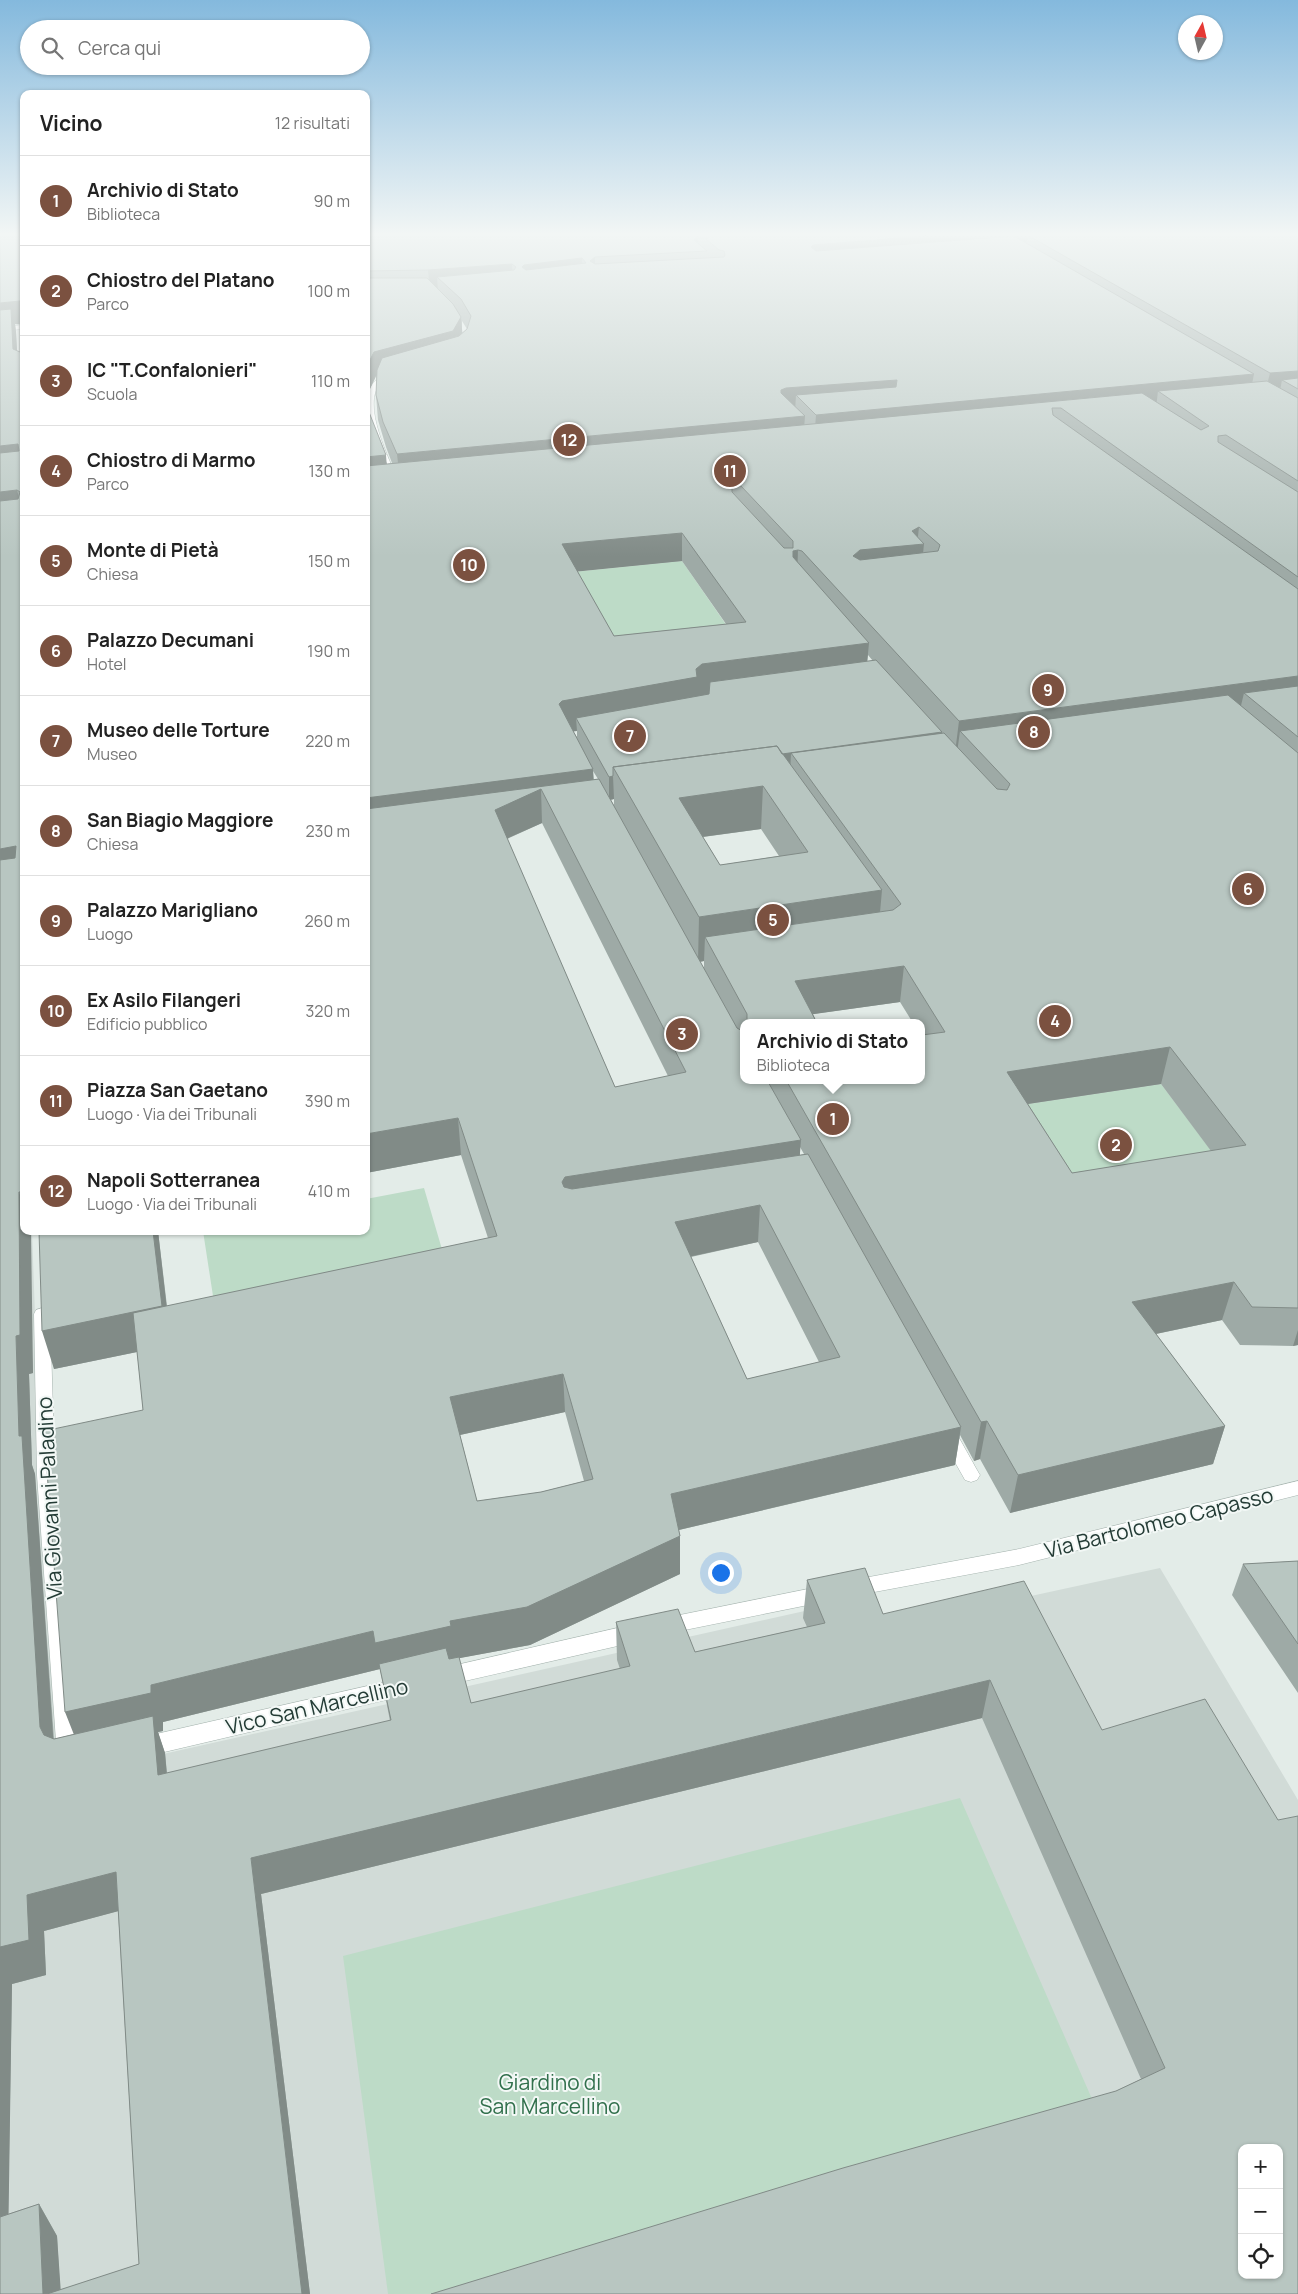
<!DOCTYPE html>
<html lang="it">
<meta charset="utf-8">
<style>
body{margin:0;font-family:Manrope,sans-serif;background:#f2f2f2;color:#222}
.controls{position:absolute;right:15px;bottom:15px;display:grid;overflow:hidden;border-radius:10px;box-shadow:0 1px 4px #0004}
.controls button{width:45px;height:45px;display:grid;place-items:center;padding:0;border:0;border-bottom:1px solid #e0e0e0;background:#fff;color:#222;font:25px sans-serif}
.compass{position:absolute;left:1178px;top:15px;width:45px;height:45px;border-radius:50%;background:#fff;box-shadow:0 1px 4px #0004;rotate:8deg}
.you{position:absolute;left:720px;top:1572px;width:18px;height:18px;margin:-12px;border:4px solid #fff;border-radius:50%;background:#1a73e8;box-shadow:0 0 0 8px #1a73e833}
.badge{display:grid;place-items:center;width:32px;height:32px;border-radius:50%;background:#7b5140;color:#fff;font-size:16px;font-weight:700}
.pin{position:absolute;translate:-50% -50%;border:2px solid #fff;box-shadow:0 1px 5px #0006}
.popup{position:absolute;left:740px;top:1019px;width:185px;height:65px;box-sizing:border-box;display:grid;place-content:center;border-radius:10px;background:#fff;filter:drop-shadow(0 1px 4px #0005);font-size:16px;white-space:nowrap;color:#767676}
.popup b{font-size:19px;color:#222}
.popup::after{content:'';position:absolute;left:50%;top:100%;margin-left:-10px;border:10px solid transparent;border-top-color:#fff}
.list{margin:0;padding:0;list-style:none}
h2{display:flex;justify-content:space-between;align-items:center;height:65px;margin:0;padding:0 20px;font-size:21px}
h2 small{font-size:16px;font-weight:400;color:#767676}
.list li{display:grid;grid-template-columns:32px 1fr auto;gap:15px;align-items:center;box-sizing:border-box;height:90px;padding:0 20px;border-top:1px solid #e0e0e0}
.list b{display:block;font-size:19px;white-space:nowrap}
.list p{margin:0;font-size:16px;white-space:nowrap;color:#767676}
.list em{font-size:16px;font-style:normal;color:#767676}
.icon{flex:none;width:28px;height:28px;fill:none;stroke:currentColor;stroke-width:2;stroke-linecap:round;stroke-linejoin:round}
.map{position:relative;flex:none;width:1298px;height:2294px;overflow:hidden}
.search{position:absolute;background:#fff;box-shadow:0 1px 4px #0004;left:20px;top:20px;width:350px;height:55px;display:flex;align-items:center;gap:12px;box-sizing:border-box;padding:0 18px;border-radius:28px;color:#767676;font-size:19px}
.panel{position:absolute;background:#fff;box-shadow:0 1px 4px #0004;left:20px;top:90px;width:350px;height:1145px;border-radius:10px}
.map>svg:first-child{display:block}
.built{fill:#d1dbd7;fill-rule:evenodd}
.green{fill:#bddbc7}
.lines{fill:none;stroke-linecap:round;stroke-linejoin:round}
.pedestrian-casing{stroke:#a6b4af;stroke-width:1}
.minor-casing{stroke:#a6b4af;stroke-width:1}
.pedestrian{fill:#fff;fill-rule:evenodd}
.minor{fill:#fff;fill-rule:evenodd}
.wall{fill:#9eaaa6;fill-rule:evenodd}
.shaded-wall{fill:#818b87}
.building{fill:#b8c6c1;stroke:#818b87;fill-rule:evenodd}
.labels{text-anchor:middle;stroke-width:4;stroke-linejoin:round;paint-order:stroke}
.near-street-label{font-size:21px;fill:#243c36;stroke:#f3f8f6}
.near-park-label{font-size:21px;fill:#31704c;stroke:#f3f8f6}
</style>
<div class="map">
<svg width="1298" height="2294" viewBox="0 0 1298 2294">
<rect width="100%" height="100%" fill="#e3ece8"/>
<path class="built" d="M24,1231H32L40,1458L60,1777L872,1596L883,1628L1160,1568L1298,1800V2294H0ZM1242,2148H1279V2275H1242Z"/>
<path class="green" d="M682,561L745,652L614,666L563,573Z
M1161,1084L1235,1182L1064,1210L1001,1108Z
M424,1188L446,1263L215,1309L203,1231H366V1199Z
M960,1798L1103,2124L537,2294H388L343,1956Z"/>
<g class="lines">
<defs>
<path id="pedestrian" d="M393,374H396V378C391,379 385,380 381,383C360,403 390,461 399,482L395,484L391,482C381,459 353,404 375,381C380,377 387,376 393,374Z
M947,1425L953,1427L977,1470L980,1475L977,1480L971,1482L965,1480L938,1432L941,1427Z"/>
<path id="minor" d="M24,325V329L0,331V327Z
M42,1308L48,1310L50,1314L55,1475L79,1755L75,1762L68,1765L61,1762L57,1755L37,1475L34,1314L36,1310Z
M1298,1481V1495L1019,1565L853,1596L846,1594L843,1588L846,1582L853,1580L1019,1549Z
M823,1586L830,1588L833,1594L830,1600L823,1602L665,1634L658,1632L655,1626L658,1620L665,1618Z
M635,1624L642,1627L645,1633L642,1639L635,1642L443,1686L436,1683L433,1677L436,1671L443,1668Z
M403,1678L410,1681L413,1687L410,1693L403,1696L143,1757L136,1754L132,1747L136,1740L143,1737Z"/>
</defs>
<use href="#pedestrian" class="pedestrian-casing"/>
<use href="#minor" class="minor-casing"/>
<use href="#pedestrian" class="pedestrian"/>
<use href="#minor" class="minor"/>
</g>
<path class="wall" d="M0,236H24V1231L33,1373L29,1374L32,1465L35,1474L54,1739L74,1734L143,1410L137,1352L54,1369L39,1231H158L167,1306L488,1238L461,1155L366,1173V236H1298V1345L1293,1346L1240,1345L1222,1320L1156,1334L1225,1426L1213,1464L1010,1513L980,1459L974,1461L960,1435L955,1465L679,1530L680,1536V1574L530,1645L459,1658L471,1703L620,1669L617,1660L616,1622L695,1652L807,1627L803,1618L807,1580L883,1614L1102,1730L1278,1820L1298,2294L1116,2091L1141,2079L982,1718L261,1894L310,2294H0ZM462,321L467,329L462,333ZM15,324H20V352L17,351L16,332ZM376,376V395L378,420L386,447L392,463L387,464L367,407V405L369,391ZM682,561L726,624L614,636L577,571ZM868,655L873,661L867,662ZM573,731H577V737ZM593,771L598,779L594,780ZM614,799V805L611,800ZM542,823L668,1076L615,1087L507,839ZM761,829L779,856L720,865L703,837ZM704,961V968L700,962ZM900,1002L913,1023H922V1080H744V1023H817L813,1014ZM1161,1084L1211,1151L1072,1173L1028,1104ZM800,1147L804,1154L800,1155ZM758,1242L819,1362L747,1379L691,1257ZM565,1412L584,1481L541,1492L477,1501L460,1435ZM380,1669L390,1721L167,1773L165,1753L158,1732L163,1731V1722ZM118,1911L139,2264L60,2290L57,2236L39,2204L8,2214L12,1984L46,1975L44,1931Z
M1298,1561V1693L1232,1595L1243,1564Z"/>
<path class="shaded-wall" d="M697,236H698V252L694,240Z
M793,236H1002L1000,251L812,266Z
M1016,236H1028L1026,249L1014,250Z
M595,257V278L590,261Z
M582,258L583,279L525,286L522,267L524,265Z
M512,264L513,285L437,277L438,291L430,292L428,270Z
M20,301L24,324H15L16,332L18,373L0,326V303Z
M461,317L463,340L455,354L376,376L369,391L367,405L366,370L367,366L374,352Z
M1298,371V389L1282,380L1279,396L1264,397L1270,373Z
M1254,374L1249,399L1158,391L1156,408H1052L814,441L816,415Z
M897,380L895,405L796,395L795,412L780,415L781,390L786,388Z
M805,416L803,442L400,481L397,454Z
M18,444L24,470L0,474V446Z
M386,455L388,482L366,484V457Z
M17,490L24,517L0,520V492Z
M919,527L917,545L924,544L921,573L858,579L853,556L860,550L912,531Z
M682,533V561L563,573L562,544Z
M798,550L797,578L791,580L793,551Z
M869,643L866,674L576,718L577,731L563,733L559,704L562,701L696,669L702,664Z
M1298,676V706L1244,693L1239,714L960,731L957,753H955L959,721Z
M942,732L939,755L791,753L790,775L618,776Z
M593,769L594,802L541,789L542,823L497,843L366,832V798Z
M613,776L614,799L609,800V777Z
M763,786L761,829L679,840V798Z
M16,846L24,875L0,884V849Z
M882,890L878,935L705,937L704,961L698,962L699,917Z
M904,966L900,1002L793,1017L795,981Z
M1170,1047L1161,1084L1001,1108L1007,1072Z
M458,1118L461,1155L366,1173V1134Z
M801,1140L798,1178L567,1214L562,1182L565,1177Z
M19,1192L24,1207V1231H31L33,1373L29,1374L32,1465L35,1474L55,1764L40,1727L19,1436L16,1336Z
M760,1205L758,1242L674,1260L675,1222Z
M153,1231H158L171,1345L54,1369L42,1331Z
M1234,1282L1222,1320L1122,1341L1132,1302Z
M1298,1330V1345L1293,1346Z
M563,1374L565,1412L455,1436L450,1397Z
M987,1421L980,1459L974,1461L981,1422Z
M1225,1426L1213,1464L1010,1513L1018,1475Z
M961,1427L955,1465L670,1532L671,1494Z
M680,1536V1574L530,1645L455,1659L379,1664L382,1681L375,1643L450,1621Z
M373,1631L380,1669L163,1722V1731L158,1732L165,1753L170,1812L80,1750L65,1712L151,1685Z
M990,1680L982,1718L261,1894L310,2294H302L251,1858Z
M116,1872L130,1908L44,1931L46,1975L12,1984L8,2252L0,2241V1947L27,1895Z
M39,2204L57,2236L61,2294H43Z"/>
<path class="building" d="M0,236H24V1192H19L20,1335L16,1336L19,1436H22L40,1727L44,1735L54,1739L153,1716L158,1775L391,1720L379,1664L446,1648L449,1659L459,1657L471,1703L630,1666L616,1622L678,1609L695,1652L825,1623L807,1580L865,1568L883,1614L1024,1581L1102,1730L1205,1699L1278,1820L1298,1816V2294H431L843,2168L1116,2091L1165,2068L990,1680L251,1858L302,2294H47L139,2264L116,1872L27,1895L29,1940L0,1947V860L15,858L16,846L0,849V501L18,499L20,492L17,490L0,492V453L19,451L18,444L0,446V310L11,309L13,349L20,352V301L0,303ZM1242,2148H1279V2275H1242Z
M366,236H697L694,240L707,251L595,257L590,261L595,264L724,257L725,255L724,251L719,250L706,239L709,237V236H926L813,245L811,247L816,251L1014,236L1254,374L816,415L796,395L896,387L897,380L786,388L781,390V393L805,416L397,454L383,422L376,395L377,370L382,358L459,336L467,329L471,316L461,299L437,277L514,270L516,267L512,264L428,270L366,271ZM582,258L586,263L526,270L522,267L524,265Z
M1029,236H1298V371L1270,373Z
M366,278H427L453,304L461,317L453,331L374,352L367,366L366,370Z
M1298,378V389L1282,380Z
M1267,381L1298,398V481L1226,435L1218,436V442L1298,492V577L1061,408H1052L1053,415L1298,589V676L959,721L802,551L798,550L793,551V557L869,643L702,664L696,669L697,677L562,701L559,704L593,769L366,798V466L1142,393L1201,430L1209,426L1158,391ZM732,486H741L793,541V548H784L732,492ZM919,527L940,545L938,551L860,560L853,556L860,550L924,544L912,531ZM682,533L746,622L614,636L562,544Z
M366,400L367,407L386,455L366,457Z
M876,660L942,732L782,754L777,746L613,767V776L609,777L576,718L709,694L710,682Z
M1298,686V737L1244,693Z
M1228,695L1298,753V1308L1252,1307L1234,1282L1132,1302L1225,1426L1018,1475L987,1421L981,1422L786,1080H922V1035L945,1032L904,966L795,981L817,1023H747V1014L705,937L893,910L901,904L791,753L944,733L997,789L1007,790L1010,784L960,731ZM1170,1047L1246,1145L1072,1173L1007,1072Z
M777,746L882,890L699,917L613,767ZM763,786L808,852L720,865L679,798Z
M599,779L737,1028L744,1032V1080H767L801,1140L565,1177L562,1182L564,1187L572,1189L808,1154L961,1427L671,1494L680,1536L527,1607L450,1621L451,1626L375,1643L373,1631L151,1685V1693L65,1712L44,1431L143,1410L133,1313L497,1236L458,1118L366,1134V809ZM541,789L686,1072L615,1087L495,810ZM760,1205L840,1357L747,1379L675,1222ZM563,1374L593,1479L541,1492L477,1501L450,1397Z
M39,1231H153L162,1306L42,1331Z
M1298,1561V1644L1243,1564Z
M39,2204L43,2294H0V2217Z"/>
<linearGradient id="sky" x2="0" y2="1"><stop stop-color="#84b9dd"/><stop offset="0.42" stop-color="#f2f6f5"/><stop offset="1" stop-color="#f2f6f5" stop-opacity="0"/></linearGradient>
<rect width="1298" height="557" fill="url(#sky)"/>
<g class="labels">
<g class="near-street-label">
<text transform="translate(50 1498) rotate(-93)" y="7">Via Giovanni Paladino</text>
<text transform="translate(1159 1523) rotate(-14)" y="7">Via Bartolomeo Capasso</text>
<text transform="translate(317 1707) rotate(-13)" y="7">Vico San Marcellino</text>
</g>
<g class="near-park-label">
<text x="550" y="2090">Giardino di<tspan x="550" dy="24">San Marcellino</tspan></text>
</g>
</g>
</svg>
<div class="controls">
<button>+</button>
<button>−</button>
<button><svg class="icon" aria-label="locate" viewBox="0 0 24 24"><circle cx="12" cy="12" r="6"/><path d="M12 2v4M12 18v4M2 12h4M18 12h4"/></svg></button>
</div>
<svg class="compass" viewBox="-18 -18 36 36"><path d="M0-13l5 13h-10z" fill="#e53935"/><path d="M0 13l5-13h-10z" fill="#767676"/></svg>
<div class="you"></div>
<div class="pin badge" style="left:833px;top:1119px">1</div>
<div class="popup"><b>Archivio di Stato</b>Biblioteca</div>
<div class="pin badge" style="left:1116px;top:1145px">2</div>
<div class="pin badge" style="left:682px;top:1034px">3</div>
<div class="pin badge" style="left:1055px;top:1021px">4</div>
<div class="pin badge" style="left:773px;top:920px">5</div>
<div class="pin badge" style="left:1248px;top:889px">6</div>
<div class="pin badge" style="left:630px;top:736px">7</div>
<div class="pin badge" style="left:1034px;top:732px">8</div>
<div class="pin badge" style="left:1048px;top:690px">9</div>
<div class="pin badge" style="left:469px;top:565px">10</div>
<div class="pin badge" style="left:730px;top:471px">11</div>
<div class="pin badge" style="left:569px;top:440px">12</div>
<div class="search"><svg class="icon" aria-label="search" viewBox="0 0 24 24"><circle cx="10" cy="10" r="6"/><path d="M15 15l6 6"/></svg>Cerca qui</div>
<section class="panel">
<h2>Vicino<small>12 risultati</small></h2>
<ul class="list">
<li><span class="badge">1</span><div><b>Archivio di Stato</b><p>Biblioteca</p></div><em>90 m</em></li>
<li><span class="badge">2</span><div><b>Chiostro del Platano</b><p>Parco</p></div><em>100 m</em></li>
<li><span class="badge">3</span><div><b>IC &quot;T.Confalonieri&quot;</b><p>Scuola</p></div><em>110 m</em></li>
<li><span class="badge">4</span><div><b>Chiostro di Marmo</b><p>Parco</p></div><em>130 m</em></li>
<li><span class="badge">5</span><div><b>Monte di Pietà</b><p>Chiesa</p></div><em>150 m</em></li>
<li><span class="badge">6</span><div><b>Palazzo Decumani</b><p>Hotel</p></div><em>190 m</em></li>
<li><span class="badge">7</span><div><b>Museo delle Torture</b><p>Museo</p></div><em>220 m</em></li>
<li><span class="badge">8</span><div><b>San Biagio Maggiore</b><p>Chiesa</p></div><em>230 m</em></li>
<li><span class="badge">9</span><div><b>Palazzo Marigliano</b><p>Luogo</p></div><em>260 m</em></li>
<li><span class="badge">10</span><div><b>Ex Asilo Filangeri</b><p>Edificio pubblico</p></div><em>320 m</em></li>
<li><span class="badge">11</span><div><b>Piazza San Gaetano</b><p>Luogo · Via dei Tribunali</p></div><em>390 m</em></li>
<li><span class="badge">12</span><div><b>Napoli Sotterranea</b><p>Luogo · Via dei Tribunali</p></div><em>410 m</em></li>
</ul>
</section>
</div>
